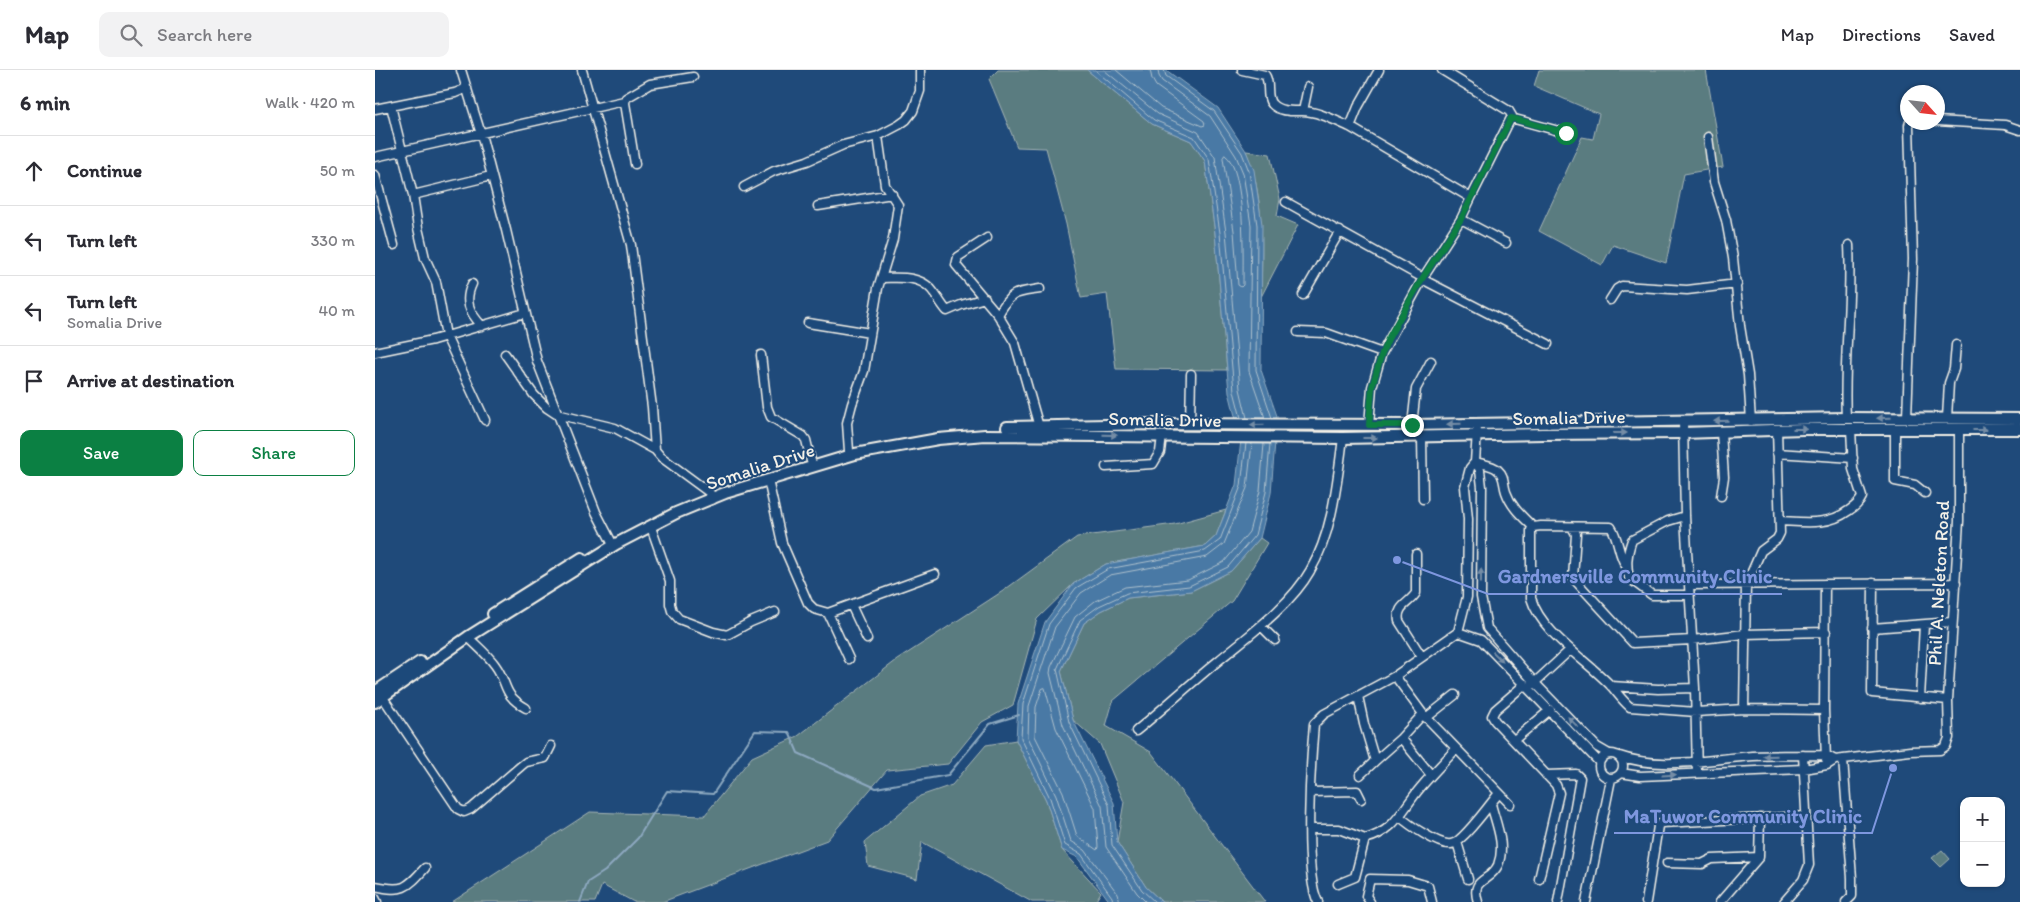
<!DOCTYPE html>
<meta charset="utf-8">
<style>
body{margin:0;font-family:Itim,sans-serif;background:#f2f2f3;color:#2b2b33}
.controls{position:absolute;right:15px;bottom:15px;display:grid;overflow:hidden;border-radius:10px;box-shadow:0 1px 4px #0004}
.controls button{width:45px;height:45px;display:grid;place-items:center;padding:0;border:0;border-bottom:1px solid #e1e1e2;background:#fff;color:#2b2b33;font:25px sans-serif}
.compass{position:absolute;left:1525px;top:15px;width:45px;height:45px;border-radius:50%;background:#fff;box-shadow:0 1px 4px #0004;rotate:117deg}
.stop{position:absolute;width:15px;height:15px;margin:-11px;border:4px solid #0b8043;border-radius:50%;background:#fff}
.stop.end{background:#0b8043;border-color:#fff;box-shadow:0 1px 5px #0008}
.list{margin:0;padding:0;list-style:none}
h2{display:flex;justify-content:space-between;align-items:center;height:65px;margin:0;padding:0 20px;font-size:21px}
h2 small{font-size:16px;font-weight:400;color:#7c7c81}
.list li{display:grid;grid-template-columns:32px 1fr auto;gap:15px;align-items:center;box-sizing:border-box;height:70px;padding:0 20px;border-top:1px solid #e1e1e2}
.list b{display:block;font-size:19px;white-space:nowrap}
.list p{margin:0;font-size:16px;white-space:nowrap;color:#7c7c81}
.list em{font-size:16px;font-style:normal;color:#7c7c81}
.actions{display:flex;gap:10px;padding:15px 20px}
.actions a{flex:1;padding:11px 0;border:1px solid #0b8043;border-radius:10px;text-align:center;font-size:18px;color:#0b8043}
.actions .main{background:#0b8043;color:#fff}
.icon{flex:none;width:28px;height:28px;fill:none;stroke:currentColor;stroke-width:2;stroke-linecap:round;stroke-linejoin:round}
.map{position:relative;flex:none;width:1645px;height:832px;overflow:hidden}
header{display:flex;align-items:center;gap:30px;box-sizing:border-box;height:70px;padding:0 25px;background:#fff;border-bottom:1px solid #e1e1e2}
header strong{font-size:24px}
nav{display:flex;gap:28px;margin-inline-start:auto;font-size:18px}
.search{width:350px;height:45px;background:#f2f2f3;display:flex;align-items:center;gap:12px;box-sizing:border-box;padding:0 18px;border-radius:10px;color:#7c7c81;font-size:19px}
main{display:flex}
aside{flex:1;background:#fff}
.map>svg:first-child{display:block}
.green{fill:#5a7b80;stroke:#a7b6b4}
.water{fill:#4879a5;stroke:#8da9c0}
.lines{fill:none;stroke-linecap:round;stroke-linejoin:round}
.shore{stroke:#afc1cd;stroke-width:1}
.stream{stroke:#8da9c0;stroke-width:2}
.minor-casing{stroke:#f4f1e8;stroke-width:11}
.major-casing{stroke:#f4f1e8;stroke-width:14}
.minor{stroke:#1f4a7a;stroke-width:8}
.major{stroke:#1f4a7a;stroke-width:10}
.oneway{fill:#748da6}
.route{stroke:#0b8043;stroke-width:6}
.labels{text-anchor:middle;stroke-width:4;stroke-linejoin:round;paint-order:stroke}
.street-label{font-size:19px;fill:#f4f1e8;stroke:#1f4a7a}
.leader{fill:none;stroke:#7e97df;stroke-width:2}
.callout-dot{fill:#7e97df;stroke:#1f4a7a;stroke-width:2}
.callout-label{font-size:20px;text-anchor:middle;font-weight:bold;fill:#7e97df;stroke:#1f4a7a;stroke-width:4;stroke-linejoin:round;paint-order:stroke}
</style>
<header>
<strong>Map</strong>
<div class="search"><svg class="icon" aria-label="search" viewBox="0 0 24 24"><circle cx="10" cy="10" r="6"/><path d="M15 15l6 6"/></svg>Search here</div>
<nav><a>Map</a><a>Directions</a><a>Saved</a></nav>
</header>
<main>
<aside>
<h2>6 min<small>Walk · 420 m</small></h2>
<ul class="list">
<li><svg class="icon" aria-label="ahead" viewBox="0 0 24 24"><path d="M12 20V5M6 11l6-6 6 6"/></svg><div><b>Continue</b></div><em>50 m</em></li>
<li><svg class="icon" aria-label="left" viewBox="0 0 24 24"><path d="M17 20v-9H6M10 6l-5 5 5 5"/></svg><div><b>Turn left</b></div><em>330 m</em></li>
<li><svg class="icon" aria-label="left" viewBox="0 0 24 24"><path d="M17 20v-9H6M10 6l-5 5 5 5"/></svg><div><b>Turn left</b><p>Somalia Drive</p></div><em>40 m</em></li>
<li><svg class="icon" aria-label="arrive" viewBox="0 0 24 24"><path d="M6 21V4h12l-3 4 3 4H6"/></svg><div><b>Arrive at destination</b></div></li>
</ul>
<div class="actions"><a class="main">Save</a><a>Share</a></div>
</aside>
<div class="map">
<svg width="1645" height="832" viewBox="0 0 1645 832">
<rect width="100%" height="100%" fill="#1f4a7a"/>
<filter id="ink" filterUnits="userSpaceOnUse"><feTurbulence type="fractalNoise" baseFrequency=".02" numOctaves="2"/><feDisplacementMap in="SourceGraphic" scale="10" xChannelSelector="R" yChannelSelector="G"/><feConvolveMatrix kernelMatrix="1 2 1 2 8 2 1 2 1" color-interpolation-filters="sRGB"/></filter>
<g filter="url(#ink)">
<path class="green" d="M623,0H712L777,54L816,71L830,91L840,163L852,300L741,299L732,224L706,228L691,154L671,78L642,77L614,9Z
M1164,0H1331L1348,97L1309,104L1291,193L1238,175L1227,195L1164,161L1207,67L1218,69L1224,44L1159,16Z
M871,81L895,84L905,129L902,146L923,155L886,227C887,177 890,128 871,81Z
M851,440L841,466L830,476L731,494L698,514L662,549L638,635L607,652L573,694L512,700L452,770L287,832H259L227,815L220,832H77L215,742L329,746L377,687L423,666L522,590L628,521L702,467L800,454Z
M885,468L892,473L857,531L738,631L731,656L776,682L890,832H787L771,817L742,772L749,732L725,674L698,650L686,601L709,553L726,541L753,528L816,521L856,501Z
M641,670L671,730L687,780L726,822L720,832H657L547,772L542,809L493,796L490,772L545,726L577,715L611,675Z
M1567,780L1575,789L1566,797L1557,788Z"/>
<path class="water" d="M712,0H791L843,38L871,81L879,100L887,154L886,300L902,346L896,423L885,468L856,501L816,521L753,528L726,541L709,553L686,601L698,650L739,733L742,772L771,817L787,832H735L702,787L687,780L671,730L641,670L643,634L670,552L698,514L731,494L830,476L841,466L861,415L866,370L854,322L840,163L830,91L816,71L777,54Z"/>
<g class="lines">
<path class="shore" d="M720,0L779,50L819,67L834,89L845,163L859,321L866,348
M729,0L783,44L823,62L840,87L851,162L865,319L872,348
M741,0L786,38L827,56L830,55L829,51L781,16L777,9L775,0
M783,0L784,6L787,11L835,46L861,86L868,103L876,155L874,301L890,348
M789,0L791,6L839,41L867,83L874,101L882,155L881,300L897,348
M850,85C871,98 868,190 868,215L866,217L863,215L859,161L848,88Z
M670,618L681,658L720,738L723,777L722,780L702,766L688,722L660,666L661,637L667,619Z
M738,832L737,827L706,784L690,775L675,728L646,668L648,634L674,554L701,518L733,499L830,481L845,470L866,416L871,373
M745,832L743,824L710,780L696,771L681,725L653,667L654,636L680,557L706,523L735,505L832,487L849,474L872,418L877,373
M771,832L762,823L731,777L727,736L688,655L675,603L676,597L700,547L720,531L750,517L813,510L849,492L874,462L885,421L889,374
M780,832L767,820L737,775L734,735L694,652L682,599L705,550L724,536L752,523L814,516L853,497L880,465L891,422L895,374"/>
<path class="stream" d="M205,832L213,812L230,801L263,768L292,721L338,724L380,661L414,662L423,683L501,718L573,705L615,654L644,645"/>
<defs>
<path id="minor" d="M86,0L106,64L131,160L162,291L221,442L236,471
M207,0L256,175L277,337L280,380L286,387L335,423L337,430
M867,0L890,5C896,13 890,27 897,34C904,42 918,41 927,41C943,41 961,51 975,57
M1067,0L1134,41L1137,46L1096,128
M16,36L38,125L43,158L50,188L61,212L71,266L110,350
M0,39L80,23L92,18
M928,41L933,17
M1136,48L1191,63
M1562,51L1630,55L1645,60
M1333,67L1339,112L1351,150L1358,188L1365,256L1373,305L1376,351
M0,87L249,31
M260,94L250,33L251,28L275,14L318,7
M0,105L19,175
M369,117L399,101L432,91L468,75L503,66L524,55L531,50L538,41L545,21V0
M38,125L116,106
M911,132L1048,208
M443,136L517,124
M1086,149L1131,173
M612,168L583,187L581,195L623,245L640,273L664,357
M507,208C524,208 543,205 556,219C562,226 566,234 572,241L586,235L610,228
M1047,209L1173,274
M97,214C89,231 94,242 107,256
M928,225L965,161
M1235,230L1242,219L1247,216L1312,220L1362,214
M623,245C636,221 640,223 665,219
M433,253L495,263
M923,262L951,263L1007,283
M0,282L58,270L150,243
M130,284L159,325L172,338L181,344L240,358L280,380
M386,285L392,337L396,347L428,366L431,370L436,391
M1532,347L1538,189L1534,55L1535,52
M1471,348C1468,290 1477,232 1474,175
M1572,348L1574,313L1579,299L1581,275
M1308,352L1310,446L1320,618L1322,703
M815,355L816,304
M994,355L997,317L1007,283L1048,208L1086,149L1096,128L975,57L983,37L1004,0
M1037,355L1041,319L1056,291
M1520,359V411L1540,415L1550,423
M1102,361L1100,392L1105,400L1107,417L1106,527L1112,558L1160,613L1222,677L1234,684
M1346,362L1349,407L1346,426
M1047,367L1048,429
M474,381L472,353L477,334L489,301L503,218L518,169L523,135L510,115L503,66
M1402,383L1478,388
M1100,392C1107,394 1118,395 1123,400C1130,406 1128,414 1131,422C1136,437 1148,447 1158,457
M731,397L778,394L785,382L787,366
M393,410L407,473L433,533L439,539L453,543L560,504
M1310,446L1293,451L1257,470C1252,484 1251,494 1254,508L1277,525H1314
M1405,451C1429,452 1453,456 1473,441C1479,437 1484,434 1487,427L1478,399L1476,359
M276,457L295,511V534L297,541L304,549L338,562L352,565L376,552L400,542
M1197,457L1201,464L1198,508L1258,573L1317,570L1370,564L1451,562
M1041,484V523C1034,534 1021,536 1024,551L1047,587
M1251,496C1243,484 1244,469 1236,457L1166,456L1158,457L1156,460V528C1166,563 1213,591 1237,617C1243,624 1248,631 1255,637L1321,642L1369,639L1449,640
M1498,513L1497,623L1573,630
M1450,514L1449,640L1451,689
M1315,515L1581,513
M476,535L492,569
M453,543L474,589
M886,556L900,570
M1497,558L1577,552
M1083,562L1106,570L1224,692
M93,567C102,576 113,585 120,595C134,614 126,624 151,638
M1020,606L1048,644L1135,734
M1150,614L1120,640L1117,646L1120,651L1181,715L1184,723L1164,809
M1156,616L1195,580
M1236,616L1283,619L1320,618
M7,626L83,739L89,742L96,739L146,696L151,692L170,688L176,676
M983,626L989,654L1000,691L1026,668L1048,644
M1545,628L1549,555
M1369,639L1371,515L1386,481L1402,469L1405,463L1402,359
M1051,648L1080,625
M761,661C789,638 815,614 843,591C873,566 916,535 935,501C958,462 962,412 968,368
M1026,668L1056,705
M1139,670L1175,640
M1224 696a12 12 0 1 1 24 0a12 12 0 1 1-24 0Z
M1241,685C1286,701 1332,689 1378,686C1402,685 1427,685 1451,685L1460,690
M1468,689L1477,808V826L1471,832
M1246,703L1265,706L1429,699L1452,695L1460,690L1535,681L1565,680L1571,676L1574,668L1573,630L1584,451V360
M985,705L1000,691
M1171,705L1201,704L1205,708L1183,832
M936,722L982,721L986,729
M1024,746C1033,754 1064,776 1076,774C1087,773 1116,733 1124,723
M935,759H964L990,769L980,807L963,814
M990,769C1021,761 1027,739 1046,717C1057,704 1069,692 1081,679
M1082,772L1093,809
M1292,793L1327,794L1337,789L1384,787
M0,816C28,822 31,819 50,798
M0,828L2,832
M943,832C928,804 936,689 939,654L949,644L1020,606L1083,562L1092,527L1093,449L1090,417L1095,398L1100,392
M995,832L991,826L995,809L1033,810L1053,816L1057,832
M1103,832C1095,807 1115,813 1123,795C1131,775 1121,754 1116,734
M1211,832L1236,709
M1271,832L1283,756L1286,753L1431,746
M1345,832L1384,787L1385,748
M1409,832L1428,810L1434,795L1428,685"/>
<path id="major" d="M632,357L779,354L1037,355L1471,348L1645,349
M118,544L207,488
M0,622L45,592
M0,632L93,567L241,474L301,443L350,423L480,384L563,369L610,365L968,368L1168,364L1308,363L1428,359H1645"/>
</defs>
<use href="#minor" class="minor-casing"/>
<use href="#major" class="major-casing"/>
<use href="#minor" class="minor"/>
<use href="#major" class="major"/>
</g>
<defs><path id="oneway-solid" d="M-6-.8H1V-3.2L6.5 0L1 3.2V.8H-6Z" transform="scale(1.25)"/></defs>
<g class="oneway">
<use href="#oneway-solid" transform="translate(1509 348) rotate(178)"/>
<use href="#oneway-solid" transform="translate(1346 351) rotate(179)"/>
<use href="#oneway-solid" transform="translate(1079 354) rotate(179)"/>
<use href="#oneway-solid" transform="translate(882 355) rotate(179)"/>
<use href="#oneway-solid" transform="translate(1425 359)"/>
<use href="#oneway-solid" transform="translate(1605 360)"/>
<use href="#oneway-solid" transform="translate(1245 363)"/>
<use href="#oneway-solid" transform="translate(735 365) rotate(1)"/>
<use href="#oneway-solid" transform="translate(995 368)"/>
<use href="#oneway-solid" transform="translate(1106 506) rotate(-89)"/>
<use href="#oneway-solid" transform="translate(1123 587) rotate(45)"/>
<use href="#oneway-solid" transform="translate(1198 652) rotate(-134)"/>
<use href="#oneway-solid" transform="translate(1395 686) rotate(179)"/>
<use href="#oneway-solid" transform="translate(1294 705) rotate(-3)"/>
</g>
</g>
<g class="lines" filter="url(#ink)">
<path class="route" d="M1037,355H994L997,317L1007,283L1013,269L1047,209L1086,149L1136,48L1191,63"/>
</g>
<g class="labels">
<g class="street-label">
<text transform="translate(1194 347) rotate(-1)" y="7">Somalia Drive</text>
<text transform="translate(790 349) rotate(1)" y="7">Somalia Drive</text>
<text transform="translate(385 396) rotate(-18)" y="7">Somalia Drive</text>
<text transform="translate(1563 513) rotate(-87)" y="7">Phil A. Neleton Road</text>
</g>
</g>
<path class="leader" d="M1022 490L1113 524H1407M1518 698L1497 763H1239"/>
<g class="callout-dot">
<circle cx="1022" cy="490" r="5"/>
<circle cx="1518" cy="698" r="5"/>
</g>
<g class="callout-label">
<text x="1260" y="513">Gardnersville Community Clinic</text>
<text x="1368" y="753">MaTuwor Community Clinic</text>
</g>
</svg>
<div class="controls">
<button>+</button>
<button>−</button>
</div>
<svg class="compass" viewBox="-18 -18 36 36"><path d="M0-13l5 13h-10z" fill="#e53935"/><path d="M0 13l5-13h-10z" fill="#7c7c81"/></svg>
<div class="stop" style="left:1191px;top:63px"></div>
<div class="stop end" style="left:1037px;top:355px"></div>
</div>
</main>
